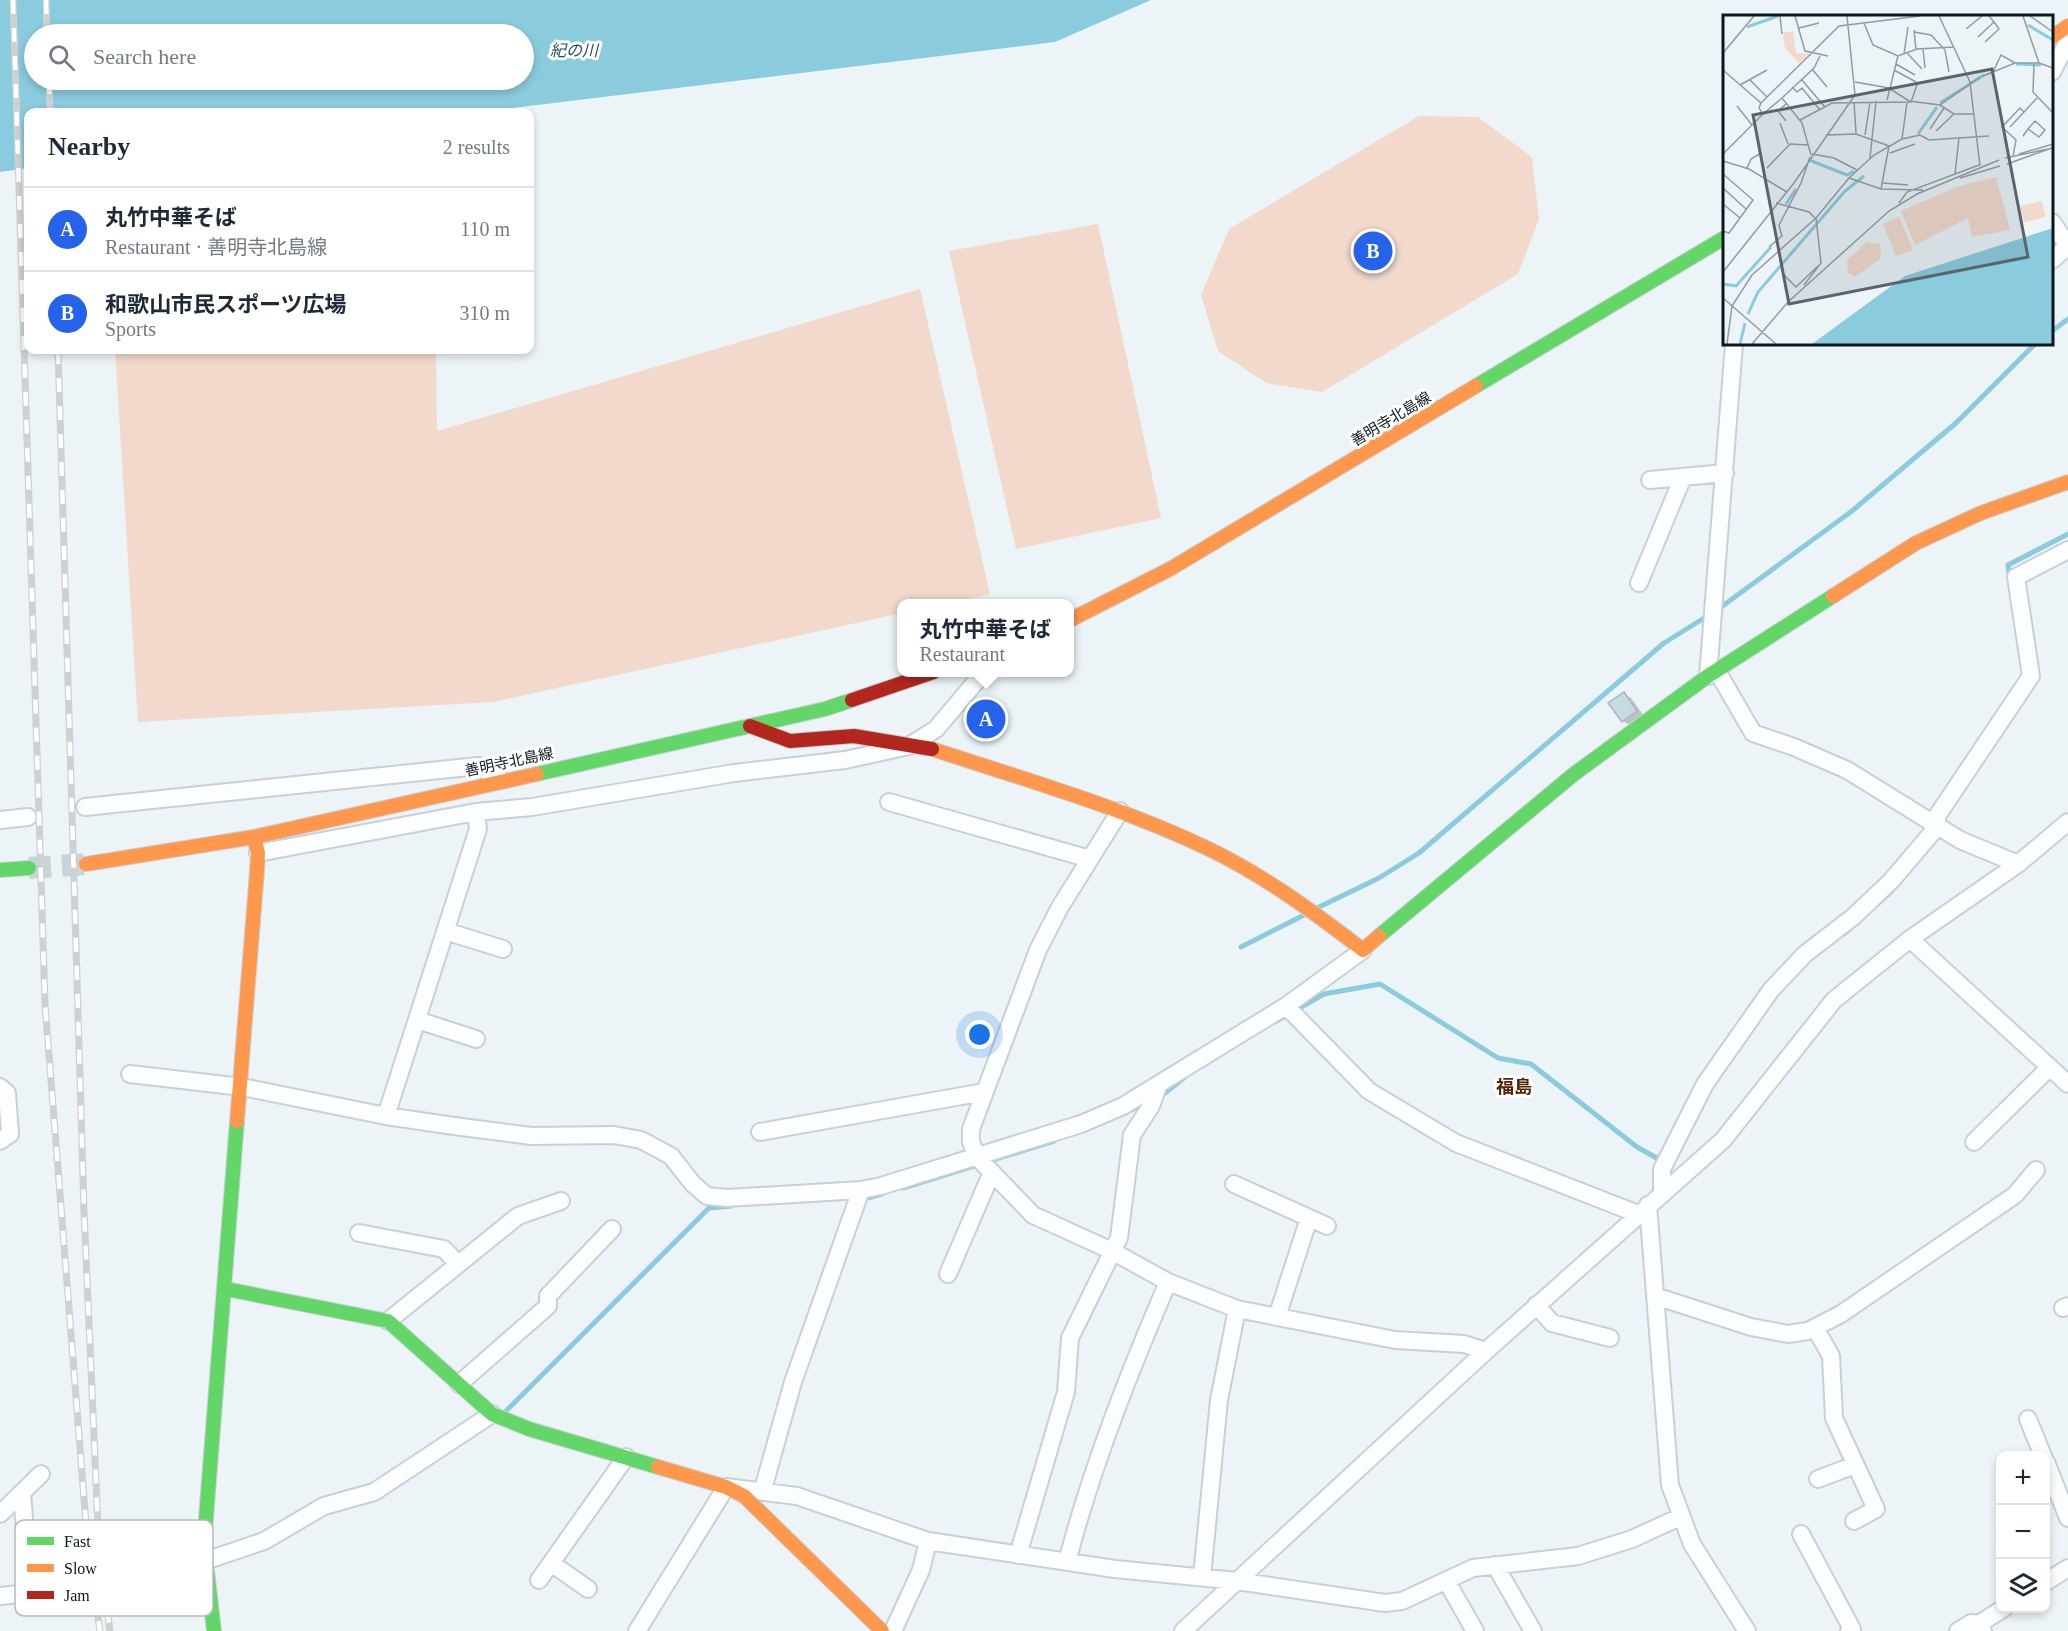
<!DOCTYPE html>
<meta charset="utf-8">
<style>
body{margin:0;font-family:"Times New Roman","Noto Sans JP",serif;background:#f2f2f3;color:#1f2937}
.controls{position:absolute;right:18px;bottom:18px;display:grid;overflow:hidden;border-radius:12px;box-shadow:0 3px 9px #0003}
.controls button{width:54px;height:54px;display:grid;place-items:center;padding:0;border:0;border-bottom:2px solid #e0e1e3;background:#fff;color:#1f2937;font:30px sans-serif}
.you{position:absolute;left:980px;top:1035px;width:21px;height:21px;margin:-15px;border:4px solid #fff;border-radius:50%;background:#1a73e8;box-shadow:0 0 0 9px #1a73e833}
.badge{display:grid;place-items:center;width:39px;height:39px;border-radius:50%;background:#2563eb;color:#fff;font-size:20px;font-weight:700}
.pin{position:absolute;translate:-50% -50%;border:3px solid #fff;box-shadow:0 2px 6px #0006}
.popup{position:absolute;left:897px;top:599px;width:177px;height:78px;box-sizing:border-box;display:grid;place-content:center;border-radius:12px;background:#fff;filter:drop-shadow(0 2px 4px #0005);font-size:20px;white-space:nowrap;color:#747a83}
.popup b{font-size:22px;color:#1f2937}
.popup::after{content:'';position:absolute;left:50%;top:100%;margin-left:-12px;border:12px solid transparent;border-top-color:#fff}
.list{margin:0;padding:0;list-style:none}
h2{display:flex;justify-content:space-between;align-items:center;height:78px;margin:0;padding:0 24px;font-size:26px}
h2 small{font-size:20px;font-weight:400;color:#747a83}
.list li{display:grid;grid-template-columns:39px 1fr auto;gap:18px;align-items:center;box-sizing:border-box;height:84px;padding:0 24px;border-top:2px solid #e0e1e3}
.list b{display:block;font-size:22px;white-space:nowrap}
.list p{margin:0;font-size:20px;white-space:nowrap;color:#747a83}
.list em{font-size:20px;font-style:normal;color:#747a83}
.icon{flex:none;width:33px;height:33px;fill:none;stroke:currentColor;stroke-width:2;stroke-linecap:round;stroke-linejoin:round}
.map{position:relative;flex:none;width:2068px;height:1631px;overflow:hidden}
.search{position:absolute;background:#fff;box-shadow:0 3px 9px #0003;left:24px;top:24px;width:510px;height:66px;display:flex;align-items:center;gap:15px;box-sizing:border-box;padding:0 21px;border-radius:33px;color:#747a83;font-size:22px}
.panel{position:absolute;background:#fff;box-shadow:0 3px 9px #0003;left:24px;top:108px;width:510px;height:246px;border-radius:12px}
.map>svg:first-child{display:block}
.green{fill:#f2d9cb}
.water{fill:#8acbde;fill-rule:evenodd}
.shadow{fill:#0003}
.lines{fill:none;stroke-linecap:round;stroke-linejoin:round}
.stream{stroke:#8acbde;stroke-width:5}
.building{fill:#c6dbe1;stroke:#abb6b9;stroke-width:1.5}
.street-tunnel{stroke:#cad3d6;stroke-width:16;stroke-dasharray:16 8;stroke-linecap:butt}
.secondary-tunnel{stroke:#cad3d6;stroke-width:22;stroke-dasharray:22 11;stroke-linecap:butt}
.street-casing{stroke:#c7d1d5;stroke-width:20}
.fast-casing{stroke:#c7d1d5;stroke-width:16}
.slow-casing{stroke:#c7d1d5;stroke-width:16}
.jam-casing{stroke:#c7d1d5;stroke-width:16}
.street{stroke:#fcfdfe;stroke-width:16}
.fast{stroke:#63d668;stroke-width:14}
.slow{stroke:#ff974d;stroke-width:14}
.jam{stroke:#b3261e;stroke-width:14}
.rail-casing{stroke:#ced1d2;stroke-width:7}
.rail{stroke:#fff;stroke-width:4.5;stroke-dasharray:14;stroke-linecap:butt}
.labels{text-anchor:middle;stroke-width:6;stroke-linejoin:round;paint-order:stroke}
.street-label{font-size:15px;fill:#0a181d;stroke:#fff}
.water-label{font-size:16px;font-style:italic;fill:#254e59;stroke:#fff}
.quarter-label{font-size:18px;font-weight:bold;fill:#522405;stroke:#fff}
.inset-river{fill:none;stroke:#8acbde;stroke-width:3}
.inset-road{fill:none;stroke:#929ca0;stroke-width:1.5}
.view{fill:#596569;fill-opacity:0.15;stroke:#596569;stroke-width:3}
.inset-edge{fill:none;stroke:#0a181d;stroke-width:3}
.key{fill:#fff;stroke:#b6babb;stroke-width:1.5}
.key-label{font-size:16px;fill:#0a181d}
</style>
<div class="map">
<svg width="2068" height="1631" viewBox="0 0 2068 1631">
<rect width="100%" height="100%" fill="#ecf4f7"/>
<path class="green" d="M1419,116L1478,117L1532,157L1539,219L1518,274L1322,392L1266,383L1218,351L1201,295L1229,229Z
M1098,224L1161,518L1016,549L949,251Z
M920,289L990,594L948,603L902,604V613L493,702L138,722L115,350H436L437,431Z"/>
<path class="water" d="M0,0H1151L1055,42L480,112H28V168L0,172ZM34,34H524V80H34Z"/>
<path class="shadow" d="M1624,694L1631,698L1644,716L1631,726L1623,721Z"/>
<g class="lines">
<path class="stream" d="M2052,331L2068,319
M2010,578L2008,565L2068,534
M1717,610L1852,511L1956,423L2035,344
M1317,908L1379,878L1419,853L1664,643L1709,615
M1844,934L1891,892
M1241,947L1306,914
M1275,1022L1324,994L1380,984L1498,1058L1531,1064L1637,1147L1662,1161
M1160,1097L1185,1077
M1127,1112L1146,1103
M903,1188L1054,1141
M864,1199L882,1194
M504,1413L709,1208L731,1206
M82,1594L111,1589"/>
</g>
<path class="building" d="M1624,692L1637,711L1622,722L1608,703Z"/>
<g class="lines">
<path class="street-tunnel" d="M84,1587L109,1582"/>
<path class="secondary-tunnel" d="M29,868L86,864"/>
<defs>
<path id="street" d="M2052,72L2068,41
M2052,222L2068,246L2052,260
M1650,480L1725,473
M1639,583L1683,477
M1717,671L1753,733L1794,747L1847,770L1960,840L2018,864
M1708,676L1734,344
M889,802L1090,859
M85,807L478,766L501,780
M1120,811L1060,907L1038,950L971,1129V1142L977,1157L1033,1215L1112,1251L1168,1282L1237,1309L1395,1340L1464,1344L1486,1351
M0,820L28,817
M258,853L476,812L532,807L734,773L845,760L909,746L936,729L984,672
M445,931L503,949
M1910,939L2068,1084
M1286,1006L1369,1091L1456,1143L1638,1214
M417,1020L476,1039
M130,1074L242,1087L386,1116L454,1126L531,1136L614,1135L641,1140L671,1156L693,1184L707,1196L727,1198L861,1190L881,1186L1081,1124L1123,1106L1286,1006L1363,950
M0,1087L7,1093L10,1134L0,1141
M386,1116L478,829L476,812
M760,1132L984,1092
M1974,1142L2050,1067
M1234,1184L1327,1226
M1662,1193V1169L1705,1084L1771,990L1805,954L1853,917L1891,881L1937,827V816L2031,676L2016,577L2068,550
M1648,1205L1670,1485L1692,1544L1747,1631
M359,1233L444,1249L458,1264
M948,1274L992,1172
M1655,1296L1751,1327L1788,1334L1808,1331L1841,1314L2015,1195L2036,1170
M1536,1305L1552,1323L1610,1338
M2063,1308L2068,1306
M1277,1317L1309,1218
M388,1321L518,1216L561,1201
M1815,1328L1831,1356L1834,1418L1876,1509L1854,1521
M459,1384L548,1306V1296L612,1229
M2028,1419L2043,1456
M2046,1462L2068,1518
M1818,1479L1855,1465
M763,1489L793,1382L861,1190
M22,1493L30,1593
M0,1514L41,1474
M1801,1534L1852,1629L1849,1631
M1018,1555L1066,1392L1070,1338L1119,1238L1132,1135L1151,1106L1158,1086
M1067,1562C1092,1466 1129,1373 1168,1282
M551,1563L588,1589
M1495,1565L1533,1631
M1202,1577L1219,1400L1237,1309
M539,1580L626,1457
M109,1582L205,1561L264,1541L324,1506L374,1492L492,1414
M1447,1582L1475,1631
M2046,1582L2068,1568
M0,1596L84,1587
M637,1631L726,1487L797,1496L928,1541L1115,1569L1237,1581L1385,1603L1402,1601L1473,1568L1578,1556L1632,1539L1680,1517
M893,1631L921,1570L928,1541
M1183,1631L1486,1351L1723,1140L1834,1000L1910,939L2018,864L2068,822
M1958,1631L1971,1623L1979,1624
M1983,1631L1979,1624L2004,1608"/>
<path id="fast" d="M1476,386L1724,238
M537,774L825,709L852,700
M0,870L29,868
M1379,936L1574,774L1708,676L1833,596
M226,1289L388,1321L492,1414L529,1429L658,1467
M214,1631L204,1544L237,1121"/>
<path id="slow" d="M2052,37L2068,26
M1833,596L1916,543L1981,513L2068,482
M1070,620L1170,569L1476,386
M932,749C1026,780 1122,807 1211,850C1266,877 1315,913 1363,950L1379,936
M86,864L254,837L537,774
M237,1121L257,871L258,853L254,837
M658,1467L726,1487L744,1496L882,1631"/>
<path id="jam" d="M852,700L934,672
M750,726L790,741L854,736L932,749"/>
</defs>
<use href="#street" class="street-casing"/>
<use href="#fast" class="fast-casing"/>
<use href="#slow" class="slow-casing"/>
<use href="#jam" class="jam-casing"/>
<use href="#street" class="street"/>
<use href="#fast" class="fast"/>
<use href="#slow" class="slow"/>
<use href="#jam" class="jam"/>
<defs>
<path id="rail" d="M13,0L45,1004L88,1549L100,1631
M46,0L47,34
M49,80L50,112
M58,350L84,1211L99,1549L110,1631"/>
</defs>
<use href="#rail" class="rail-casing"/>
<use href="#rail" class="rail"/>
</g>
<g class="labels">
<g class="street-label">
<text transform="translate(1391 419) rotate(-31)" y="5">善明寺北島線</text>
<text transform="translate(509 762) rotate(-12)" y="5">善明寺北島線</text>
</g>
<g class="water-label">
<text x="574" y="56">紀の川</text>
</g>
<g class="quarter-label">
<text x="1514" y="1093">福島</text>
</g>
</g>
<g transform="translate(1723 15)">
<rect width="330" height="330" fill="#ecf4f7"/>
<path d="M70,16L73,38L86,39L76,48L62,33L60,18ZM273,162L287,215L249,222L245,203L192,230L178,196L233,172ZM319,186L323,202L301,207L297,191ZM176,202L190,235L173,241L160,209ZM144,227L157,229L158,243L132,262L125,258L124,245Z" fill="#f2d9cb"/>
<path d="M330,213V329H89L182,261Z" fill="#8acbde"/>
<path class="inset-river" d="M305,10L330,25M24,12L55,1M293,49L318,50M217,88L261,60M195,119L214,92M86,145L124,160L131,156M63,189L73,174M0,269L13,271L48,232M25,299L35,277L122,176L141,161M17,329L22,308"/>
<path class="inset-road" d="M57,1L59,19M72,1L82,36L105,41M216,1L247,67L257,151M300,1L316,48M307,1L330,17M141,8L150,30L175,41L194,34L231,32M76,13L96,8M243,14L259,1M191,15L193,35M191,17L208,20L222,35L226,57M255,22L271,7L266,1M262,27L276,14L271,7M200,34L202,53M0,38L31,1M184,38L199,54M181,39L185,12M173,49L192,60M311,49L310,77L330,98M89,54L104,72M0,55L38,88M171,55L193,67M270,57L278,40L292,48M260,61L292,48H316L330,53M78,64L102,92M27,65L44,82M132,67L166,73L186,86L217,90L231,99H250M17,70L44,55M69,72L74,77L79,73L97,95M164,85L175,41M131,87L133,118M63,89L55,96L63,106M217,90L257,62M14,91L29,110M301,97L314,83M40,99L59,83M77,105L109,88L188,87L195,67M57,108L65,129M287,112L301,97L297,93L279,112L293,125L290,141M207,114L221,93M213,116L231,99M103,120L133,119L166,131M142,120L147,87M300,121L305,114L312,106L322,115L316,122L305,114M179,124L184,87M167,138L192,129M0,139L40,99L36,93L38,88L116,11L197,1M89,139L111,143L134,155M296,139L330,129M88,140L79,108L59,83L91,53L97,41M147,143L153,86M282,143L330,133M0,146L26,154L64,177M284,149L326,134M24,153L28,144L38,138M44,153L67,129L85,130M0,159L30,185L6,218L0,216M232,159L236,122M126,163L151,140L179,124L197,120L206,125L266,121M237,163L277,151M160,168L185,170M0,173L23,194M158,174L166,131M53,188L86,197L92,203M176,188L184,177L256,150M0,189L17,203M46,232L59,221L56,210L78,168L87,142M0,257L71,168L132,80L124,1M61,260L73,272L95,251M81,270L98,248L93,203M0,283L53,329M4,329L9,291L29,260L93,203L126,163L158,174L200,175M29,329L65,287L166,196L194,179L276,145"/>
<path class="view" d="M269,54L305,242L66,289L30,100Z"/>
<rect width="330" height="330" class="inset-edge"/>
</g>
<rect x="15" y="1520" width="198" height="96" rx="9" class="key"/>
<rect x="27" y="1537" width="27" height="8" fill="#63d668"/>
<rect x="27" y="1564" width="27" height="8" fill="#ff974d"/>
<rect x="27" y="1591" width="27" height="8" fill="#b3261e"/>
<g class="key-label">
<text x="64" y="1547">Fast</text>
<text x="64" y="1574">Slow</text>
<text x="64" y="1601">Jam</text>
</g>
</svg>
<div class="controls">
<button>+</button>
<button>−</button>
<button><svg class="icon" aria-label="layers" viewBox="0 0 24 24"><path d="M12 4l9 5-9 5-9-5zM3 14l9 5 9-5"/></svg></button>
</div>
<div class="you"></div>
<div class="pin badge" style="left:986px;top:719px">A</div>
<div class="popup"><b>丸竹中華そば</b>Restaurant</div>
<div class="pin badge" style="left:1373px;top:251px">B</div>
<div class="search"><svg class="icon" aria-label="search" viewBox="0 0 24 24"><circle cx="10" cy="10" r="6"/><path d="M15 15l6 6"/></svg>Search here</div>
<section class="panel">
<h2>Nearby<small>2 results</small></h2>
<ul class="list">
<li><span class="badge">A</span><div><b>丸竹中華そば</b><p>Restaurant · 善明寺北島線</p></div><em>110 m</em></li>
<li><span class="badge">B</span><div><b>和歌山市民スポーツ広場</b><p>Sports</p></div><em>310 m</em></li>
</ul>
</section>
</div>
